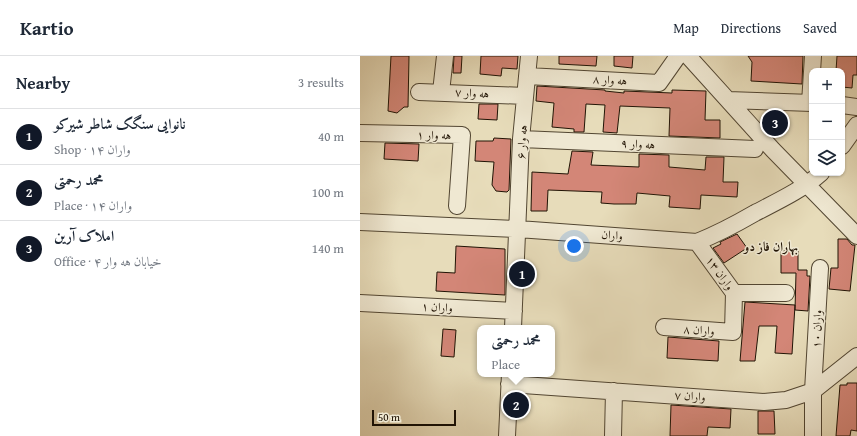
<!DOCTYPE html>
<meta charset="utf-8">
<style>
body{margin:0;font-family:"Gentium Book Plus",Amiri,serif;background:#f6f6f7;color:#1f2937}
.controls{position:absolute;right:12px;top:12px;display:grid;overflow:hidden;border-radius:8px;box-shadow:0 1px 3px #0004}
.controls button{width:36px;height:36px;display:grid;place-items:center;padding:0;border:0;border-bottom:1px solid #e0e1e3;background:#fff;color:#1f2937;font:20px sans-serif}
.scale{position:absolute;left:12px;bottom:10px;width:84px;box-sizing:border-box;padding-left:4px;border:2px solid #211405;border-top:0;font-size:11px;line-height:14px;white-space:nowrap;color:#211405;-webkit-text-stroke:3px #efe8d2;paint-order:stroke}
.you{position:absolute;left:214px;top:190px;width:14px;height:14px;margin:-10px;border:3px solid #fff;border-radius:50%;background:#1a73e8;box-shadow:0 0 0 6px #1a73e833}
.badge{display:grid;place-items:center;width:26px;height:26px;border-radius:50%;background:#111827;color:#fff;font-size:13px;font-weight:700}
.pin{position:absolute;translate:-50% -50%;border:2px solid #fff;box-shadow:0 1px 4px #0006}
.popup{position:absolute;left:117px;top:269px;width:78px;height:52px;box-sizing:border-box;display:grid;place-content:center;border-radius:8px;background:#fff;filter:drop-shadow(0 1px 3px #0005);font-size:13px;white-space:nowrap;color:#747a83}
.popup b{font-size:15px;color:#1f2937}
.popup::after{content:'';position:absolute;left:50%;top:100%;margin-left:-8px;border:8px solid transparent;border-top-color:#fff}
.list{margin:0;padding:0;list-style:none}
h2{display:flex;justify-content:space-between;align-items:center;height:52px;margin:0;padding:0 16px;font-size:17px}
h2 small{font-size:13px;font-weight:400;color:#747a83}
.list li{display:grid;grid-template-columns:26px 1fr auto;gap:12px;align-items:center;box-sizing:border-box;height:56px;padding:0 16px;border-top:1px solid #e0e1e3}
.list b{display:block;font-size:15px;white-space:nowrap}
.list p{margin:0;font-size:13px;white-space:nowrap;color:#747a83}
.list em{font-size:13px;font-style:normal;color:#747a83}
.icon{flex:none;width:22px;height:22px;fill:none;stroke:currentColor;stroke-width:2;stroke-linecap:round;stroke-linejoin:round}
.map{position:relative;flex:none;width:497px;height:380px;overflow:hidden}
header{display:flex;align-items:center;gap:24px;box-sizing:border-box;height:56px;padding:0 20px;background:#fff;border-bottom:1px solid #e0e1e3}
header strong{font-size:19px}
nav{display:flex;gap:22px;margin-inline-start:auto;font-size:14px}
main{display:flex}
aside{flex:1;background:#fff}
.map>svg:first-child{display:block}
.building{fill:#d38677;stroke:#211405}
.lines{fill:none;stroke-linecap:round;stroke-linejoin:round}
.minor-casing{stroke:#524632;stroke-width:18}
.minor{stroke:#efe8d2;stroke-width:16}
.labels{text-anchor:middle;stroke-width:3;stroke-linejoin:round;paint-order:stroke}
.street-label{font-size:12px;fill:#211405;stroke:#efe8d2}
.neighbourhood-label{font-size:13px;font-weight:bold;fill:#211405;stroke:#efe8d2}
</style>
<header>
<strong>Kartio</strong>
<nav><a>Map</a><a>Directions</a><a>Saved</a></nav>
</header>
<main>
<aside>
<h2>Nearby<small>3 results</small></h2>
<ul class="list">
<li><span class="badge">1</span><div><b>نانوایی سنگک شاطر شیرکو</b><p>Shop · واران ۱۴</p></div><em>40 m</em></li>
<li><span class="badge">2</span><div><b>محمد رحمتی</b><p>Place · واران ۱۴</p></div><em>100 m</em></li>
<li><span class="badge">3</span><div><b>املاک آرین</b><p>Office · خیابان هه وار ۴</p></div><em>140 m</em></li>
</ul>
</aside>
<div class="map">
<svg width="497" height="380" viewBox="0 0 497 380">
<rect width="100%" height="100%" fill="#e7dcba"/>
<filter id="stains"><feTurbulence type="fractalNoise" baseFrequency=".005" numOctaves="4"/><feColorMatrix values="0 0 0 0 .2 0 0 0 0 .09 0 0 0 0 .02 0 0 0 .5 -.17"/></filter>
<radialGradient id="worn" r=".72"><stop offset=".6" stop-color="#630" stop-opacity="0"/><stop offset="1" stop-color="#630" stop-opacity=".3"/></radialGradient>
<path class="building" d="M31,0H49L48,51H44L37,57L28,55Z
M94,0H102L101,17H93Z
M121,0H158L157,13L142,12L141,20L120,18Z
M199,0H237L236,10L199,8Z
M254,0H273L272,12L254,10Z
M388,0H443L442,28L391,25L392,6Z
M477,0H497V19H493L492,32L482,31V15H476Z
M177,30L245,34V35L264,37V35L312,37V34L346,35L345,64H360V82L309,80L310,52L260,50L257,77L243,76L245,49L226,48L224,76H214V73L192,71L194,47L176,45Z
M119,48H138L137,64L118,63Z
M134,82L151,83L149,134L147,136L136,135L132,129L134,106L115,105L116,85H133Z
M25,87L59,88L58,105L24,103Z
M212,95L233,96L231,109L279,111V98L309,99V111L345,114L346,101H364L363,126H378L377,141L341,139L340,153L309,151L310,140L277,137L276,148H254L241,147L242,136L188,134L187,155H171L172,116L208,118Z
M377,178L387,192L364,207L353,192L361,188L360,186Z
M478,183H487L492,189H495L490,235L469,233L471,212H478Z
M96,190L145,193V239L76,235L77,216L95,217Z
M421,195H438V214H447V220H450L448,255L435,254L436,217H421Z
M385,246L435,249L432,298L415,297L417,270H399L395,305H380Z
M83,273L96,274L94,301L81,300Z
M308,281L359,285L358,305L307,302Z
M487,327H497V375L491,374L490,380H476L480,329H487Z
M311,349L371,353L370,372L348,371L347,380H310Z
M398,355H414L415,378H398Z"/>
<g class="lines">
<defs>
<path id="minor" d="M328,0L413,94L497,180
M167,20L299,27L318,0
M59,36L165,40
M81,36L85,0
M368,44L452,47
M450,47L453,0
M482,49L497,51
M0,77L102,79L97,150
M161,83L395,93
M482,90L497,69
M0,166L158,173L337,186C357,178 376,168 395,157C418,145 442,134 461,117
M374,237H426
M0,247L154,255
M304,271L373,276L374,237L337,186
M153,272L161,83L169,0
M149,328L404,346L426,344L453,335L497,300
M147,380L150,318
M253,380L254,335
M453,380V335L460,212"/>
</defs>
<use href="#minor" class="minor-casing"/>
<use href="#minor" class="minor"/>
</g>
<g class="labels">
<g class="street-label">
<text transform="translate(250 24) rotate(3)" y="4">هه وار ۸</text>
<text transform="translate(112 37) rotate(3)" y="4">هه وار ۷</text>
<text transform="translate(74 79) rotate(1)" y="4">هه وار ۱</text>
<text transform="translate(162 86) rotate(-86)" y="4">هه وار ۶</text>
<text transform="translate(278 88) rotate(3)" y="4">هه وار ۹</text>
<text transform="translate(252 179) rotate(4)" y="4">واران</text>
<text transform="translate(360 217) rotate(54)" y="4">واران ۱۳</text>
<text transform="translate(77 251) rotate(3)" y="4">واران ۱</text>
<text transform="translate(457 273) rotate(-88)" y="4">واران ۱۰</text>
<text transform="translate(339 274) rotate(4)" y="4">واران ۸</text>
<text transform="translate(330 340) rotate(4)" y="4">واران ۷</text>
</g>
<g class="neighbourhood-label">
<text x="411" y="195">بهاران فاز دو</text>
</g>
</g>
<rect width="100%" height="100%" filter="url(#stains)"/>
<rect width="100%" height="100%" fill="url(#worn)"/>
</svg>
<div class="controls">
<button>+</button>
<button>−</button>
<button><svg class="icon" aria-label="layers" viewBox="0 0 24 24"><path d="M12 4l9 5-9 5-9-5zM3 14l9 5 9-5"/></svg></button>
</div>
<div class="scale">50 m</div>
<div class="you"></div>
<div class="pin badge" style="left:162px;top:218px">1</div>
<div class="pin badge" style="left:156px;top:349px">2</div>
<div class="popup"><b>محمد رحمتی</b>Place</div>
<div class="pin badge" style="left:415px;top:67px">3</div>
</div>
</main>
